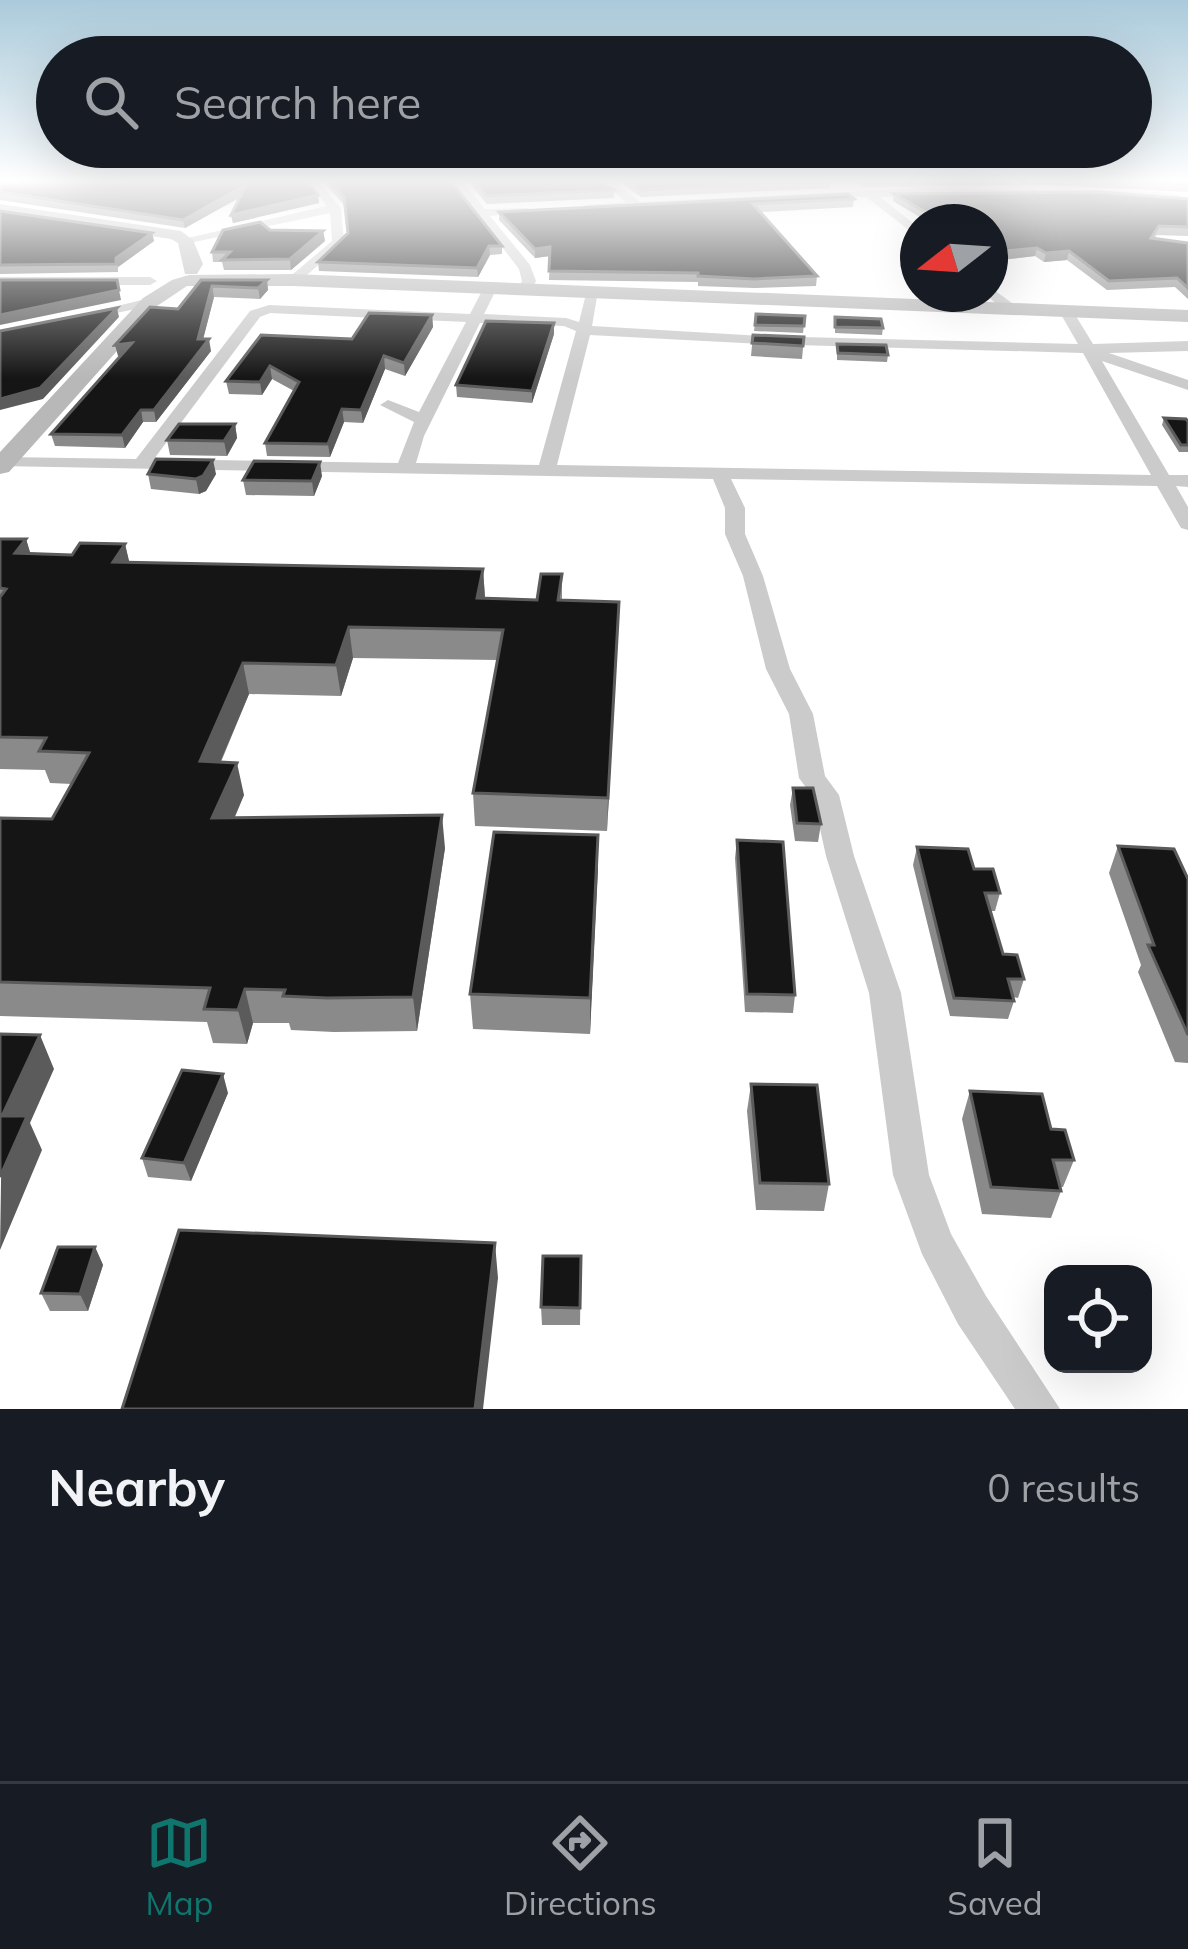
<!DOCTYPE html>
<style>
body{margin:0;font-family:Mulish,sans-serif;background:#20242c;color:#f1f3f6}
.controls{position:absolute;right:36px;bottom:36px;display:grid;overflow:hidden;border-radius:24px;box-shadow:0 12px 48px #0002}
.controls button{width:108px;height:108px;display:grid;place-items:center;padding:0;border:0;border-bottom:3px solid #363941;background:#171b24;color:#f1f3f6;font:60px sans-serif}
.compass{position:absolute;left:900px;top:204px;width:108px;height:108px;border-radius:50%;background:#171b24;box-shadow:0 12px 48px #0002;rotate:253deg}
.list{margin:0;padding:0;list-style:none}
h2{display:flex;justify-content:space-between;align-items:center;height:156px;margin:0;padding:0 48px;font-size:51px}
h2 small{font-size:39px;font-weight:400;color:#9ea1a6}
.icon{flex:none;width:66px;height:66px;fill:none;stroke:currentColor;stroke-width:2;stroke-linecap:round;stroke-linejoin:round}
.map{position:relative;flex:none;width:1188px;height:1409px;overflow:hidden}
.search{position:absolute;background:#171b24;box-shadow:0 12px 48px #0002;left:36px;right:36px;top:36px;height:132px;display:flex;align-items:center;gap:30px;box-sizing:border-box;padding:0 42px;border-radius:66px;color:#9ea1a6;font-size:45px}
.sheet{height:372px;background:#171b24}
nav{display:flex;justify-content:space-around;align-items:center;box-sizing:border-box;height:168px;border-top:3px solid #363941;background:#171b24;font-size:33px;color:#9ea1a6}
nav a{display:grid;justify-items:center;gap:6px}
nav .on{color:#0f766e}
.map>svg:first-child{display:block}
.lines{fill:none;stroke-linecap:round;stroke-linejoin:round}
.street{fill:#cbcbcb;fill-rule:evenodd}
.secondary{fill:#b8b8b8;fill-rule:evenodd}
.wall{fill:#8a8a8a}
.shaded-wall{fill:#5b5b5b}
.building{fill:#151515;stroke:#5b5b5b;stroke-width:3}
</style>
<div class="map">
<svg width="1188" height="1409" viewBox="0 0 1188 1409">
<rect width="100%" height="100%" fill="#fff"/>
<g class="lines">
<path class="street" d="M306,180H317L341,208L344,242L298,283L286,280L332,241L330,213L185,244L179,240L327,206Z
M450,180H461L485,209L527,208L533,211L490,216L530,265L536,281L529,295L517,292L522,281L519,269Z
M598,180H610L640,202L926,188L1162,192L1188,197V203L1162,198L880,197L918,227V237L866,197L581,210L585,205L626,202Z
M0,277H150L157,281L150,285H0Z
M484,287L496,290L484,314L566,318L579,322L586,294L598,291L592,326L762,336L1078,344L1059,311L1066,307L1071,308L1093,344L1188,341V351L1109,353L1188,380V390L1102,361L1169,475H1188V487L1176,486L1188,507V530L1181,528L1157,486L731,479L745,508V534L763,576L790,669L813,714L825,776L839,795L854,856L901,993L929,1175L951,1234L986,1296L1060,1409H1015L958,1324L922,1254L893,1175L869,993L826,856L813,797L799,778L789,714L766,669L743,576L725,534V508L713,479L0,466V458L5,457L136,459L250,311L269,305L470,314ZM270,313L466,322L419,412L388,400L380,405L414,422L398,463L154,459L260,317ZM480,323L564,326L576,331L539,465L416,463L424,436ZM590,335L762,344L1083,353L1151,475L557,465Z
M990,287L1016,306V312H1006L985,294H990Z
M150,298L157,302L155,305L87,319L80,315Z"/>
<path class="secondary" d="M0,204L181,231L193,240L203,264L197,274H185L178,243L171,239L0,214Z
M293,274L1188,310V322L293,286H187L157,306L9,472L0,474V452L143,298L172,280L189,275Z"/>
</g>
<path class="wall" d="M0,180H307L318,195L319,203L233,223L231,215L240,197L185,228L0,200Z
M322,180H450L502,246V254L490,255L478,277L319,271L318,262L348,233L344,205Z
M467,180H601L614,190V198L487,204Z
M618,180H832L829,188L641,197Z
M853,180H1188V192L1051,185L864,187Z
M894,194L1188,199V236L1157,235L1154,239L1188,243V299L1175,287L1107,290L1067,260L1044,262L1035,256L993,261L990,259V222H928L893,201Z
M854,199L853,207L760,212L817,276L816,286L754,288L698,286V282L549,280L550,256L535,258L499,220V212Z
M0,211L152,233L154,241L118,267V272L0,274Z
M270,230L323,231L325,241L291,270H224L222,262H213L212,252Z
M201,280H267L268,290L260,299L214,297L203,339L211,351L156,422H143L125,448L55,446L51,434L120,356H118L178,309Z
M756,314L805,316L803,333L754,331Z
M432,315L433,327L405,376L385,369L363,423L344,422L330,457L267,456L265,443L294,391L272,379L262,395L229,394L226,381L352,339Z
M835,317L883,328L882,335L835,333Z
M554,334L532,403L457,397L456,385Z
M753,335L804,337L802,359L751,356Z
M837,344L888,355L887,362L837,360Z
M1164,418L1188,422V452H1179L1162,425Z
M235,424L237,438L227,456L170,455L167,440Z
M148,474H216L206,491L199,494L151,489Z
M322,476L314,496L246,495L243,480Z
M0,539H26L30,553L72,555L125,544L129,563L483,569L485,598L537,600L562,574V600L618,632L607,831L475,826L473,793L497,660L353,658L341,696L249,694L221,762L244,795L235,817L445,848L417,1031L334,1032L291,1030L289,1023H253L247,1044L213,1043L207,1022L0,1016V818L52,819L72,784L50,783L45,770L0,769Z
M793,788L821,824L818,842L795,841L790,805Z
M598,835L590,1034L473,1029L470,994Z
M737,840L795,995L793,1013L745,1012L735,858Z
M1118,846L1188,879V1063L1175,1062L1138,972L1141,965L1109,873Z
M917,847L974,869L1000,893L995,911H990L1003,954L1024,979L1018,998L1013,997L1014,1001L1008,1019L950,1016L913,865Z
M751,1084L829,1184L824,1211L756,1210L747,1111Z
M970,1091L1051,1129L1074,1160L1063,1187H1061V1191L1051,1218L982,1214L962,1119Z
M228,1093L191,1181L148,1177L142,1158Z
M95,1247L103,1265L88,1311H50L41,1293Z
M581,1256L580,1325H542L541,1307Z"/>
<path class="shaded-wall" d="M246,185L248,193L185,228L183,220Z
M318,195L319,203L233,223L231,215Z
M323,231L325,241L291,270L290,259Z
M152,233L154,241L118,267L116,258Z
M489,246L490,255L478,277L477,268Z
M550,247V256L535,258V249Z
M1037,248L1035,256L993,261L995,252Z
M1069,251L1067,260L1044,262L1046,253Z
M267,280L268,290L260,299L258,288Z
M212,286L214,297L200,351L198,339Z
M119,290L121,300L0,325V315Z
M117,308L119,317L43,399L0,410V399Z
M432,315L433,327L405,376L404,363Z
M554,323V334L532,403V391Z
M209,339L211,351L156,422L154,410Z
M132,343L135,354L118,356L115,345Z
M384,356L385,369L363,423L361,410Z
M270,366L272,379L262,395L260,382Z
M342,409L344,422L330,457L328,444Z
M141,410L143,422L125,448L122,435Z
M235,424L237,438L227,456L224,441Z
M213,460L216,474L206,491L199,494L196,479Z
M320,462L322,476L314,496L312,481Z
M26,539L35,568L15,553Z
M125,544L132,573L113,562Z
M483,569L485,598H477Z
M619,602L618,632L607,831L608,798Z
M349,627L353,658L341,696L336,665Z
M243,663L249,694L207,793L200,761Z
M237,763L244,795L220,850L212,818Z
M442,815L445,848L417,1031L413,997Z
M598,835V870L590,1034V998Z
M245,989L253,1023L247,1044L238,1010Z
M40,1035L54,1069L30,1123L42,1150L0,1250L2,1116Z
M223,1074L228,1093L191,1181L184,1163Z
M495,1243L498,1278L483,1409H475Z
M95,1247L103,1265L88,1311L80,1294Z"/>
<path class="building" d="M0,180H307L318,195L231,215L246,185L183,220L0,192Z
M328,180H450L502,246H489L477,268L318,262L348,233L344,197Z
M473,180H601L614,190L487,196Z
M629,180H830L642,190Z
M1110,180H1188V185Z
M1101,192L1188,199V227L1159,226L1151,238L1188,243V288L1177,278L1109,281L1069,251L1046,253L1037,248L995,252L990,249V222H943L894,194Z
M848,194L854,199L753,204L817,276L754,279L698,276V273L549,271L550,247L535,249L499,212Z
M0,211L152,233L116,258V264L0,265Z
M260,222L270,230L323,231L290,259L222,260L230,252H212L223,230Z
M0,280H117L119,290L0,315Z
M201,280H267L258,288L212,286L198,339H209L154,410H141L122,435L51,434L132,343L115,345L150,307L178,309Z
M117,308L40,388L0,399V331Z
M369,313L432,315L404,363L384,356L361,410L342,409L328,444L265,443L299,382L270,366L260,382L226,381L261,335L352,339Z
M756,314L805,316L804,326L755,325Z
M835,317L881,319L883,328L835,327Z
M486,321L554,323L532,391L456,385Z
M753,335L804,337L803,346L752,343Z
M837,344L886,345L888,355L838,353Z
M1164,418L1186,419L1188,422V445H1181Z
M179,424H235L224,441L167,440Z
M156,459L213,460L203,476L196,479L148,474Z
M254,461L320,462L312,481L243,480Z
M0,539H26L15,553L72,555L80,543L125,544L113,562L483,569L477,598L537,600L541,574H562L558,600L619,602L608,798L473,793L503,630L349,627L336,665L243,663L200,761L237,763L212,818L442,815L413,997L327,998L283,996L285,990L245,989L238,1010L204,1009L210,988L0,982V818L52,819L89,753L39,751L46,738L0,737V597L6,589L0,588Z
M793,788H813L821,824L797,823Z
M494,832L598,835L590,998L470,994Z
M737,840L783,842L795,995L747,994Z
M1118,846L1174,849L1188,879V1035L1148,945H1154Z
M917,847L968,849L974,869H993L1000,893H985L1003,954L1017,955L1024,979H1008L1014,1001L954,998Z
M0,1034L40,1035L2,1116H27L0,1177Z
M182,1070L223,1074L184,1163L142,1158Z
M751,1084L817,1085L829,1184L760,1183Z
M970,1091L1042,1094L1051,1129L1065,1130L1074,1160H1053L1061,1191L991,1187Z
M179,1230L495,1243L475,1409H122Z
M58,1247H95L80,1294L41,1293Z
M543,1256H581L580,1308L541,1307Z"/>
<linearGradient id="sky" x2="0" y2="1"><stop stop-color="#aacadb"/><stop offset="0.48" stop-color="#fff"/><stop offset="1" stop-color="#fff" stop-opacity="0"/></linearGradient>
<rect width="1188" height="378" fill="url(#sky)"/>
</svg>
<div class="controls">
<button><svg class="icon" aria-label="locate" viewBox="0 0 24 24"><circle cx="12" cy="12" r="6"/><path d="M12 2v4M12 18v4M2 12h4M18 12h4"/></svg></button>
</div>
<svg class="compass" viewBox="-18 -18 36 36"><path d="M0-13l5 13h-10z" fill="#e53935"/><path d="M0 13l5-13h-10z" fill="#9ea1a6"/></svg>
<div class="search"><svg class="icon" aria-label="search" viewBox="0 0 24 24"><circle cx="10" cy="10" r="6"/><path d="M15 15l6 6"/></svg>Search here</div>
</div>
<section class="sheet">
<h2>Nearby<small>0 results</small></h2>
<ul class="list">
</ul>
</section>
<nav>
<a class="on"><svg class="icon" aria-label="map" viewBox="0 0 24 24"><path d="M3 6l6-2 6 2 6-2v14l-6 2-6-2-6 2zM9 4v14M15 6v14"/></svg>Map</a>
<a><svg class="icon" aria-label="directions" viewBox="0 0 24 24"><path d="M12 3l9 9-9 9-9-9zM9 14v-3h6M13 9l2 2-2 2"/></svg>Directions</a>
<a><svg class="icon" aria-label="saved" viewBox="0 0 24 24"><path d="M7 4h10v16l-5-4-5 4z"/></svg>Saved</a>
</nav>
